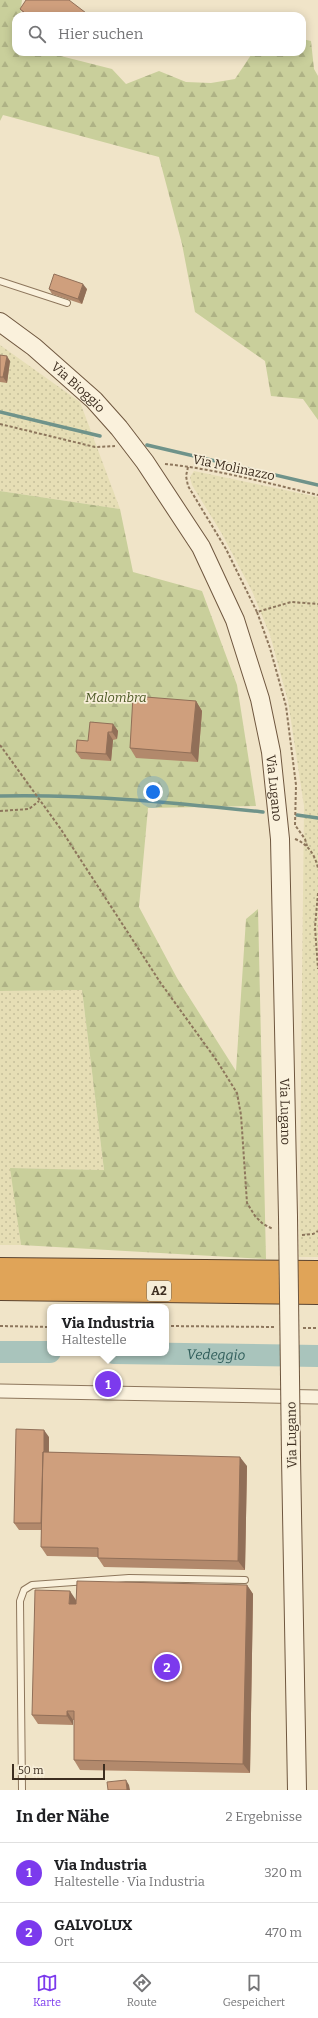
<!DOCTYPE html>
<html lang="de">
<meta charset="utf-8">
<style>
body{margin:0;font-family:Bitter,serif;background:#f6f6f6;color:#202124}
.scale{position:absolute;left:12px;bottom:10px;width:93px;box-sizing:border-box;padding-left:4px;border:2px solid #3d2e20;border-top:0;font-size:11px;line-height:14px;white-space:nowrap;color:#3d2e20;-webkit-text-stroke:3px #f7eed8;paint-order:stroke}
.you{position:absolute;left:153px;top:792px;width:14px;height:14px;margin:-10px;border:3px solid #fff;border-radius:50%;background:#1a73e8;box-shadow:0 0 0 6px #1a73e833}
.badge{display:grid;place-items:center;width:26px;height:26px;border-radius:50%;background:#7c3aed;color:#fff;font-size:13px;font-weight:700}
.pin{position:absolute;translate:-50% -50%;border:2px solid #fff;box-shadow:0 1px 4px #0006}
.popup{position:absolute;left:47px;top:1304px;width:122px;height:52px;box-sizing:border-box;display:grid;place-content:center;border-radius:8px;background:#fff;filter:drop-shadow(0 1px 3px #0005);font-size:13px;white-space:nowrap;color:#757577}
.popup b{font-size:15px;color:#202124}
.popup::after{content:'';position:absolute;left:50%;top:100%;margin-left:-8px;border:8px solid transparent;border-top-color:#fff}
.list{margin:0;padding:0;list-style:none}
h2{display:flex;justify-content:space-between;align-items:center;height:52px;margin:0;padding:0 16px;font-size:17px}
h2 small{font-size:13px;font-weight:400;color:#757577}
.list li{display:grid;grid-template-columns:26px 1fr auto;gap:12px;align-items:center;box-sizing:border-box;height:60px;padding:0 16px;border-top:1px solid #e0e0e0}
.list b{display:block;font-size:15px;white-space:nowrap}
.list p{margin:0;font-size:13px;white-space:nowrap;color:#757577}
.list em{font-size:13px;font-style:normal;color:#757577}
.icon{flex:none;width:22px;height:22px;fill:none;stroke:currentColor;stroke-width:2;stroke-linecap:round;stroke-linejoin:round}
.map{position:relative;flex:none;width:318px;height:1790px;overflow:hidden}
.search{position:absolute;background:#fff;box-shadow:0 2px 10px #0003;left:12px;right:12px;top:12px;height:44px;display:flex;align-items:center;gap:10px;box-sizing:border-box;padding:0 14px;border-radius:12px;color:#757577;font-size:15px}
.sheet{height:172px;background:#fff}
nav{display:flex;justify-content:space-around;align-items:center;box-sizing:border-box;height:56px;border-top:1px solid #e0e0e0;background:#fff;font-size:11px;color:#757577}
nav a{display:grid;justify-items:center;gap:2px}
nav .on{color:#7c3aed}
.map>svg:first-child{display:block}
.farmland{fill:url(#farmland-dots)}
.forest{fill:url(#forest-firs)}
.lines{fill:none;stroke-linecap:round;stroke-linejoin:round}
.stream{stroke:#6f938a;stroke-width:3.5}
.river{stroke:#a9c4bc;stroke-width:22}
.lane-casing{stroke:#8d765c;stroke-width:8}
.street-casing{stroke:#8d765c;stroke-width:15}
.secondary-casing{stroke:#6f573f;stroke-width:20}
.highway-casing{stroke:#5b4430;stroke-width:24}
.path{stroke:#8d765c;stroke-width:2;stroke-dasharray:3 2;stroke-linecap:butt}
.lane{stroke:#faf1dc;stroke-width:6}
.street{stroke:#faf1dc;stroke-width:13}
.secondary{stroke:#faf1dc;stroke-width:18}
.highway{stroke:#e0a458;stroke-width:22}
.secondary-bridge-casing{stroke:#6f573f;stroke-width:20;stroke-linecap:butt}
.secondary-bridge{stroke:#faf1dc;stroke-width:18}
.wall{fill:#b2896c}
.shaded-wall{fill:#916f58}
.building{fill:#cf9f7d;stroke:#916f58}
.labels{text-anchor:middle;stroke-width:3.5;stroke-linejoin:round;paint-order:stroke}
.shield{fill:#f7eed8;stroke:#756857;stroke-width:1}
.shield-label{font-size:12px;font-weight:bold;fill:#3d2e20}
.street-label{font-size:13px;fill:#3d2e20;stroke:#f7eed8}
.park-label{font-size:13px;font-style:italic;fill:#4d5a26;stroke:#f7eed8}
.water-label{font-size:14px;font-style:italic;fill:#2f5d5a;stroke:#f7eed8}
</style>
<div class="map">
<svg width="318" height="1790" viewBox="0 0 318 1790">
<defs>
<pattern id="farmland-dots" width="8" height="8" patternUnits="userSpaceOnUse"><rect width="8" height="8" fill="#e6deb5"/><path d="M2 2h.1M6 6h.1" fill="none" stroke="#c6bf9b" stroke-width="1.8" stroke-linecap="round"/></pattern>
<pattern id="forest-firs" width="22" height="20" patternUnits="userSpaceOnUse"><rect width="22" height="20" fill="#c9cf9b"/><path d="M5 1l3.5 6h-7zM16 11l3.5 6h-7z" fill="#aeb285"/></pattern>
</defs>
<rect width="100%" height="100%" fill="#f0e4c8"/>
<path class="farmland" d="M0,345L80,402L120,509L0,491Z
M194,471L318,497V1257H299L304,806L288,701L270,635L252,591L222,534L192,485L190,477Z
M82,990L104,1170L11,1168L21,1245H0V991Z"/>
<path class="forest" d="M0,0H22L20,16H16V52H45L112,69L126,84L159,71L186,82L211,83L235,79L253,52H302V39L311,41L314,69L318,76V420L303,399L271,396L265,361L195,312L182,244L159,157L3,115L0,121Z
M0,491L120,509L133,572L202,591L237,685L256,806L148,808L139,907L177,978L236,1071L246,919L258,909L266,1259L21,1245L10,1168L104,1170L82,990L0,991Z"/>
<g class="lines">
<path class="stream" d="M0,412L100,436
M147,445L318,485
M0,796C88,794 175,803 263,812
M297,815L318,818"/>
<g class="river">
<path d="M0,1352H50"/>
<path id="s1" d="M114,1353L318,1356"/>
</g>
<defs>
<path id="lane" d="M0,281L67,303
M22,1790L20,1601L24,1590L32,1585L129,1578L245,1580"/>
<path id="street" d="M0,1391L318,1397"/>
<g id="secondary">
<path id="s2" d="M0,322L34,347L94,400L119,428L145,462L201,547L235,620L260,699L271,752L280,839L288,1217"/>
<path d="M291,1457L297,1790"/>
</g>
<path id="highway" d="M0,1269L318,1272
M0,1289L318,1293"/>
</defs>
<use href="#lane" class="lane-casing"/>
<use href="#street" class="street-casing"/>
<use href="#secondary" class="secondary-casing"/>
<use href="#highway" class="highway-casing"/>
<path class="path" d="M0,424L95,447L115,446
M165,464C216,469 267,483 318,495
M188,467L186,476L188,486L226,549L257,612L291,602L318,604
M257,612L270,648L286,706L296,785L295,825L305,839L307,846
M0,745L60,828L160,982L217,1061L237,1093L241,1115L247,1203L255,1216L263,1224L273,1229
M0,811L29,809L39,801
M295,839C308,844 315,855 318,868
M318,893L315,927L318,969
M302,1235L313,1234L318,1231
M0,1326L50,1327
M166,1326L275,1327
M303,1328H318"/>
<use href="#lane" class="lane"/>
<use href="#street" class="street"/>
<use href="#secondary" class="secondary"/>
<use href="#highway" class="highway"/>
<defs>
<path id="secondary-bridge" d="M288,1217L291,1457"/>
</defs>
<use href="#secondary-bridge" class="secondary-bridge-casing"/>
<use href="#secondary-bridge" class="secondary-bridge"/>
</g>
<path class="wall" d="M20,9L90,16H26Z
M49,289H87L82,304L52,294Z
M0,355L10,361L7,383L0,382Z
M196,701L202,711L198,762L136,758L130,748Z
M113,724L118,731L117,739L113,740L111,761L81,759L76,752L88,741Z
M49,1437V1452L247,1466L245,1570L104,1567L98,1558V1557L47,1556L41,1547V1530H19L14,1523Z
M247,1585L253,1594L250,1773L80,1770L74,1760V1720H73V1725L38,1724L32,1715L76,1600V1604Z"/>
<path class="shaded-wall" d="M83,284L87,289L82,304L78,299Z
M7,356L10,361L7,383L3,377Z
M196,701L202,711L198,762L191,753Z
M113,724L118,731L117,739L112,732Z
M108,732L113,740L111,761L106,754Z
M44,1430L49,1437L48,1531L42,1523Z
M240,1457L247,1466L245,1570L238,1561Z
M247,1585L253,1594L250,1773L243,1764Z
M70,1591L76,1600V1613L69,1604Z
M67,1711L73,1720V1725L67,1716Z
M126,1780L129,1785L130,1790H127Z"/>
<path class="building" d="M26,0H69L90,16H29L20,9Z
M54,274L83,284L78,299L49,289Z
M0,355L7,356L3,377H0Z
M133,696L196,701L191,753L130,748Z
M90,722L113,724L112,732H108L106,754L76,752L77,740L88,741Z
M16,1429L44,1430V1452H43L41,1523H14Z
M43,1452L240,1457L238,1561L98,1558V1548L41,1547Z
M77,1581L247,1585L243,1764L74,1760V1711H67V1716L32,1715L35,1590L70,1591L69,1604H76Z
M126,1780L127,1790H108L107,1782Z"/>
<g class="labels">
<rect class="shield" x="147" y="1281" width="24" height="20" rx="3"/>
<g class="shield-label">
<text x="159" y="1295">A2</text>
</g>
<g class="street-label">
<text dy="5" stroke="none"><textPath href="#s2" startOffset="102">Via Bioggio</textPath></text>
<text transform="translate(234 467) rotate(12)" y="5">Via Molinazzo</text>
<text dy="5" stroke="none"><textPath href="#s2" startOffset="558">Via Lugano</textPath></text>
<text dy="5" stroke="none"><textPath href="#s2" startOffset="882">Via Lugano</textPath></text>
<text transform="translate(291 1435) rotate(-91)" y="5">Via Lugano</text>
</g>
<g class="park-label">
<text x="116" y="702">Malombra</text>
</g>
<g class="water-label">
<text dy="5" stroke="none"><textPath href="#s1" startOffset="102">Vedeggio</textPath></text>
</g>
</g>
</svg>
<div class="scale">50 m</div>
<div class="you"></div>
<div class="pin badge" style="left:108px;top:1384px">1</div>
<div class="popup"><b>Via Industria</b>Haltestelle</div>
<div class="pin badge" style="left:167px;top:1667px">2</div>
<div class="search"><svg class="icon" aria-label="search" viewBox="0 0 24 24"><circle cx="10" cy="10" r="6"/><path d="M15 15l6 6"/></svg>Hier suchen</div>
</div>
<section class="sheet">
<h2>In der Nähe<small>2 Ergebnisse</small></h2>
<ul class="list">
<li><span class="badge">1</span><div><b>Via Industria</b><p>Haltestelle · Via Industria</p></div><em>320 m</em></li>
<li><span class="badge">2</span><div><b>GALVOLUX</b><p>Ort</p></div><em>470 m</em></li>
</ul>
</section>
<nav>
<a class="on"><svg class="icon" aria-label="map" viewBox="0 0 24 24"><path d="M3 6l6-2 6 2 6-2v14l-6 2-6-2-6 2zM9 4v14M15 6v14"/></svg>Karte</a>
<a><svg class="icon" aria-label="directions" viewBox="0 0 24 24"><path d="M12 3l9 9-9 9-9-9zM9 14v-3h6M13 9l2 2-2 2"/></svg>Route</a>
<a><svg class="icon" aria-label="saved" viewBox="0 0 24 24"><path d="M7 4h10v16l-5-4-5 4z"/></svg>Gespeichert</a>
</nav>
